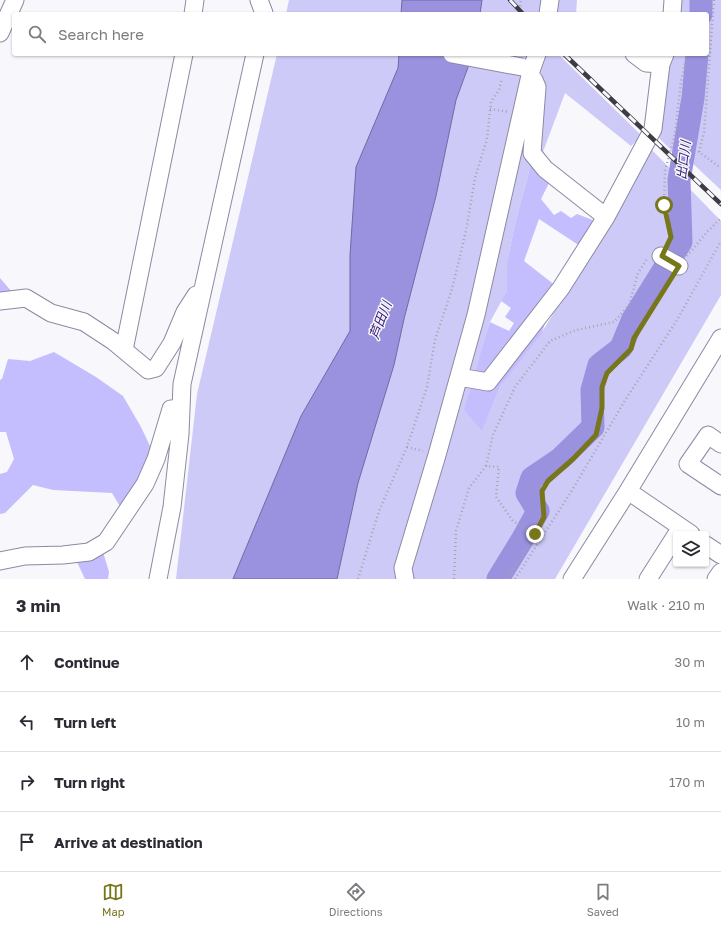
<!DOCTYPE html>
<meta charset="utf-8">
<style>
body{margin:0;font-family:"Golos Text","Noto Sans JP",sans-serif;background:#f2f2f3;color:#2b2b33}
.controls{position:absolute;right:12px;bottom:12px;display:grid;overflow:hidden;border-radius:4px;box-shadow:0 1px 3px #0004}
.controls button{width:36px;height:36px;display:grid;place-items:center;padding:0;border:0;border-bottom:1px solid #e1e1e2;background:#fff;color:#2b2b33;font:20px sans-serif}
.stop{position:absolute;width:12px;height:12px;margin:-9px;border:3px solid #77761b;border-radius:50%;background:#fff}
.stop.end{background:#77761b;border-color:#fff;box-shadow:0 1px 4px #0008}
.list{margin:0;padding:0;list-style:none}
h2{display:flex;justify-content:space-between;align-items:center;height:52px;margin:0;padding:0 16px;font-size:17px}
h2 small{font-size:13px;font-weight:400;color:#7c7c81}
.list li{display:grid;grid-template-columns:26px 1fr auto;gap:12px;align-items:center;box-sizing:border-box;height:60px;padding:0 16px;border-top:1px solid #e1e1e2}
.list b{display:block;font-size:15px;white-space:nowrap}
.list em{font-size:13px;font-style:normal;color:#7c7c81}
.icon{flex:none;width:22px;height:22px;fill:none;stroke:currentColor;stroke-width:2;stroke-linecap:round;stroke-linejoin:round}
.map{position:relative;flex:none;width:721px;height:579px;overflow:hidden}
.search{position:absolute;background:#fff;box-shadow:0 1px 3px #0004;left:12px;right:12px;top:12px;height:44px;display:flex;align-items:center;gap:10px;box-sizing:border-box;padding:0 14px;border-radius:4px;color:#7c7c81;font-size:15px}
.sheet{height:292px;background:#fff}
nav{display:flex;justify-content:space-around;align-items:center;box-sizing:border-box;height:56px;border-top:1px solid #e1e1e2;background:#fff;font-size:11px;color:#7c7c81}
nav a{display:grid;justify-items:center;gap:2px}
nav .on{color:#77761b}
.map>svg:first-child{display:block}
.green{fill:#cecaf8}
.forest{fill:#c4beff}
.water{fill:#9a91df;stroke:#7069a3}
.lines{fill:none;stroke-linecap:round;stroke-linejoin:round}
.river{stroke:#9a91df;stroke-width:23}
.minor-casing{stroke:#8c8aa2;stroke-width:19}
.path{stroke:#a5a4ab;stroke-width:2.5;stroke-dasharray:1 3;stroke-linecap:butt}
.minor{stroke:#fff;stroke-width:17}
.rail-casing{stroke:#3d3c44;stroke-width:4.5}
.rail{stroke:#f7f7fc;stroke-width:3;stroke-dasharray:9;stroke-linecap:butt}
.minor-bridge-casing{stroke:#8c8aa2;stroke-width:19;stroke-linecap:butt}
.minor-bridge{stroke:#fff;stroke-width:17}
.route{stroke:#77761b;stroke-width:5}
.labels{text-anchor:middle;stroke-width:3;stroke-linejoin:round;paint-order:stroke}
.water-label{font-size:13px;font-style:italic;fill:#361d78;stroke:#f7f7fc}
</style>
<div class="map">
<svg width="721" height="579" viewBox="0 0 721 579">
<rect width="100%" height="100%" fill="#f7f7fc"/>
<path class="green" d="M289,0H402L401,14H286Z
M482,0H546L544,14H480Z
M559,0H577L576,14H556Z
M675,0H696L695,14H675Z
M708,0H721V190L689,160L703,54H707Z
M277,54H399L398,68L350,255V331L301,416L233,579H176L197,394Z
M478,54H530L525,64Z
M547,54H558L642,136L631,146L565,93L540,160L539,78Z
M673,54H691L678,157L659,138L668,72Z
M469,66L520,74L524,81L480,280L396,579H337L358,483L394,365L404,319L436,196L456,100Z
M531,97V164L515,224L507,262V291L490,322L484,345L482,430L500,387L544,329L651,149L721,221V295L555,579H412L413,544Z"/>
<path class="forest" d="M531,164L550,181L541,199L554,215L561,211L571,218L577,214L598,222L580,246L539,219L524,261L556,286L542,333L500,387L482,431L464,410L490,322L509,331L514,323L505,317L511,308L501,301L507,291V262L515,224Z
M0,278L12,292L0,295Z
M54,352L96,377L123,396L141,427L151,448L144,474L122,510L112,493L53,490L33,485L5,513L0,514V474L7,472L14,459L6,432H0V380L2,379L8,359L30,361Z
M103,552L109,572L108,579H85L76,560Z"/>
<path class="water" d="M402,0H482L480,14H401Z
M399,54H473L456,100L436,196L404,319L394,365L358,483L337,579H233L301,416L350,331V255L356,167L398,68Z"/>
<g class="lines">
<path class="river" d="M701,14V0
M498,579L522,540L538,511L527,493L532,478L560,459L593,427L592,390L599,365L621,348L633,319L681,242L679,180L693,98L697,54"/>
<defs>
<path id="minor" d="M259,0L264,13
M193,14L195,0
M548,14L550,0
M672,14L673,0
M0,33L15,0
M634,54L646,63L661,64
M534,80L537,87L532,153L545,169L606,217
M661,256L679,266
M0,301L26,298L51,313L84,322L113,341L148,370L156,368L172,343L185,312L196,295L202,294
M124,350L184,54
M459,377L488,382L561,288L606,217L653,129L661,64L665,54
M721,444L708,435L688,464L721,486
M628,491L721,338
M706,545L721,555
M0,561L25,556L63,555L89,552L106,542L145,484L156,459L171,409L181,408
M158,579L172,507L180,434L182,384L255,54
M405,579L403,568L437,455L476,315L531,71L537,54
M572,579L628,491L691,534
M648,579L676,535
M716,579L721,572"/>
</defs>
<use href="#minor" class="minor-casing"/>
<path class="path" d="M714,0L704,132L699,152L721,168
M519,14L521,0
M490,109L509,112
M667,245L671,237L664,205L665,171L675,134L681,82L687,54
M687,256L707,232L721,218
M407,447L423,451
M486,466L493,435L515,387L550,341L576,330L614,322L629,305L638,273L647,259
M358,579L379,511L407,447L427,387L435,340L452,289L466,231L475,178L487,139L491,102L499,90L502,78
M454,579L456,531L469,488L486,466L499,467L496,497L513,521L535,534
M507,579L535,534L544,517L542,491L548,481L573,459L596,435L602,408V387L607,373L631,349L634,338L671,278
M515,579L571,492L624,402L677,320L721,241"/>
<use href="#minor" class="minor"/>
<defs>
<path id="rail" d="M510,0L523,14
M564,54L721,204"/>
</defs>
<use href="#rail" class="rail-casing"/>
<use href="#rail" class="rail"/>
<defs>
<path id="minor-bridge" d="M452,54L522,67"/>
</defs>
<use href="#minor-bridge" class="minor-bridge-casing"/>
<use href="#minor-bridge" class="minor-bridge"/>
</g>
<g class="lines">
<path class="route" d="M535,534L544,517L542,491L548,481L573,459L596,435L602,408V387L607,373L631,349L634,338L679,266L662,256L671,237L664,205"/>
</g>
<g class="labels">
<g class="water-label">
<text transform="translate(683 160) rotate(-83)" y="5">出口川</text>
<text transform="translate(380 320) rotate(-69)" y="5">芦田川</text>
</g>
</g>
</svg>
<div class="controls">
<button><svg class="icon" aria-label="layers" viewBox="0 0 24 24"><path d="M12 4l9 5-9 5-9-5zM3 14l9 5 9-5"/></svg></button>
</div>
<div class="stop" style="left:664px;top:205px"></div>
<div class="stop end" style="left:535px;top:534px"></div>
<div class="search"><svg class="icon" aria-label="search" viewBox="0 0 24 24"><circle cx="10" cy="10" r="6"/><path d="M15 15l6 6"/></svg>Search here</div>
</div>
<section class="sheet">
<h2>3 min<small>Walk · 210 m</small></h2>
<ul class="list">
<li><svg class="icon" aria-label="ahead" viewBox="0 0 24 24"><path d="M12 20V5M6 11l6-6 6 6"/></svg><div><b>Continue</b></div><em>30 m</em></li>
<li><svg class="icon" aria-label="left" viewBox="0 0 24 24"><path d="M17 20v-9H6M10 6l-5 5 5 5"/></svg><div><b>Turn left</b></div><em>10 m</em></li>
<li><svg class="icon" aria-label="right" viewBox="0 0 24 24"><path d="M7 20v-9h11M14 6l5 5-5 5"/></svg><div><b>Turn right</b></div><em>170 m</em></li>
<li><svg class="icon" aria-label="arrive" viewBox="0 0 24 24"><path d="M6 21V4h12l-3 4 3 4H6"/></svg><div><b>Arrive at destination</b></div></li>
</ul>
</section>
<nav>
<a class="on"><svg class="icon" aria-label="map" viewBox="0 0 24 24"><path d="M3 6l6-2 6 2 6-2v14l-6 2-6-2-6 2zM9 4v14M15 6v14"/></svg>Map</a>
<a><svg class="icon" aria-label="directions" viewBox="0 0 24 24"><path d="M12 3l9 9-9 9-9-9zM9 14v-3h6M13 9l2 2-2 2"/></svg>Directions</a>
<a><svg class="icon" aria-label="saved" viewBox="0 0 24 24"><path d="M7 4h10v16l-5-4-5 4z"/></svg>Saved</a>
</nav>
